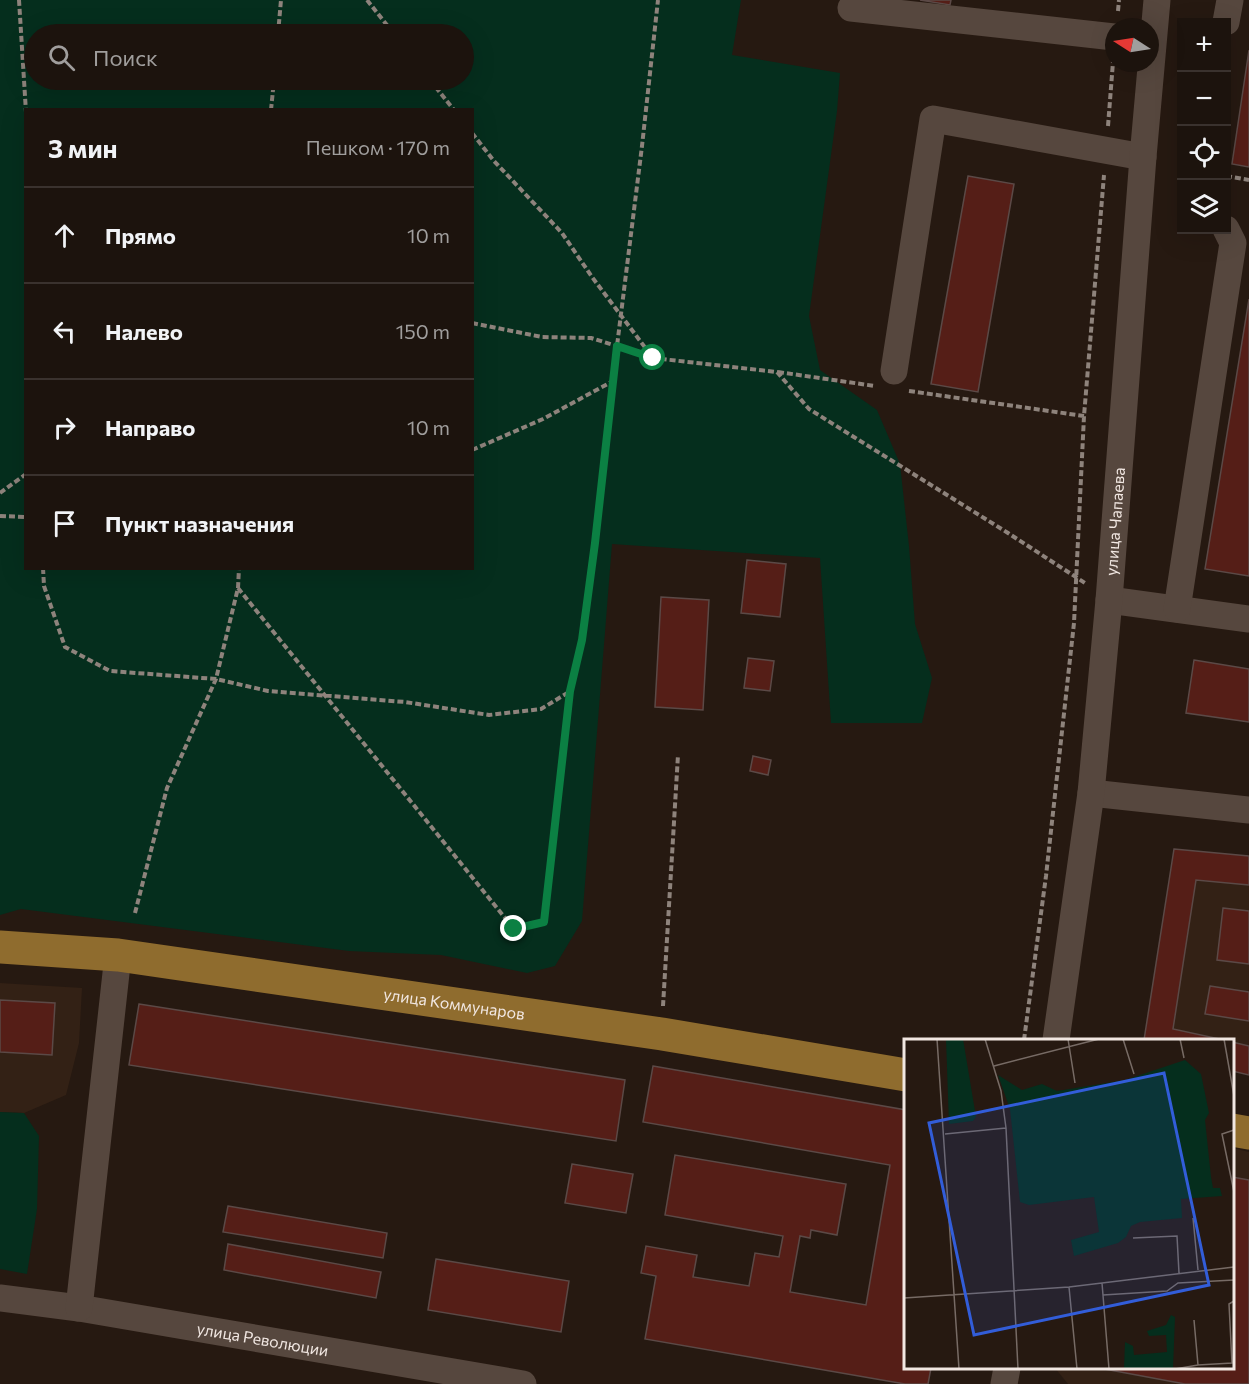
<!DOCTYPE html>
<html lang="ru">
<meta charset="utf-8">
<style>
body{margin:0;font-family:Commissioner,sans-serif;background:#251c16;color:#f1f3f6}
.controls{position:absolute;right:18px;top:18px;display:grid;overflow:hidden;border-radius:0px;box-shadow:0 6px 24px #0002}
.controls button{width:54px;height:54px;display:grid;place-items:center;padding:0;border:0;border-bottom:2px solid #3a322e;background:#1c130d;color:#f1f3f6;font:30px sans-serif}
.compass{position:absolute;left:1105px;top:18px;width:54px;height:54px;border-radius:50%;background:#1c130d;box-shadow:0 6px 24px #0002;rotate:282deg}
.stop{position:absolute;width:18px;height:18px;margin:-14px;border:4px solid #0b8043;border-radius:50%;background:#fff}
.stop.end{background:#0b8043;border-color:#fff;box-shadow:0 2px 6px #0008}
.list{margin:0;padding:0;list-style:none}
h2{display:flex;justify-content:space-between;align-items:center;height:78px;margin:0;padding:0 24px;font-size:26px}
h2 small{font-size:20px;font-weight:400;color:#a09e9d}
.list li{display:grid;grid-template-columns:39px 1fr auto;gap:18px;align-items:center;box-sizing:border-box;height:96px;padding:0 24px;border-top:2px solid #3a322e}
.list b{display:block;font-size:22px;white-space:nowrap}
.list em{font-size:20px;font-style:normal;color:#a09e9d}
.icon{flex:none;width:33px;height:33px;fill:none;stroke:currentColor;stroke-width:2;stroke-linecap:round;stroke-linejoin:round}
.map{position:relative;flex:none;width:1249px;height:1384px;overflow:hidden}
.search{position:absolute;background:#1c130d;box-shadow:0 6px 24px #0002;left:24px;top:24px;width:450px;height:66px;display:flex;align-items:center;gap:15px;box-sizing:border-box;padding:0 21px;border-radius:33px;color:#a09e9d;font-size:22px}
.panel{position:absolute;background:#1c130d;box-shadow:0 6px 24px #0002;left:24px;top:108px;width:450px;height:462px;border-radius:0px}
.map>svg:first-child{display:block}
.built{fill:#332115}
.green{fill:#052e1d;fill-rule:evenodd}
.building{fill:#551e17;stroke:#5b4946;stroke-width:1.5}
.lines{fill:none;stroke-linecap:round;stroke-linejoin:round}
.path{stroke:#8e837c;stroke-width:4;stroke-dasharray:6 3;stroke-linecap:butt}
.minor{stroke:#56473e;stroke-width:27}
.major{stroke:#8f6c2e;stroke-width:33}
.route{stroke:#0b8043;stroke-width:8}
.labels{text-anchor:middle;stroke-width:5;stroke-linejoin:round;paint-order:stroke}
.street-label{font-size:16px;fill:#f1e7e2;stroke:#1c1008}
.inset-road{fill:none;stroke:#776b65;stroke-width:1.5}
.view{fill:#325dd9;fill-opacity:0.15;stroke:#325dd9;stroke-width:3}
.inset-edge{fill:none;stroke:#f1e7e2;stroke-width:3}
</style>
<div class="map">
<svg width="1249" height="1384" viewBox="0 0 1249 1384">
<rect width="100%" height="100%" fill="#261911"/>
<path class="built" d="M1174,849L1249,856V1075L1233,1071L1232,1040H1144Z
M0,983L82,988L79,1043L66,1095L24,1113L0,1112Z
M1233,1148L1249,1152V1384H1068L1055,1368H1232Z"/>
<path class="green" d="M0,0H741L732,55L840,73L837,111L809,316L820,370L877,410L900,464L909,546L915,624L932,678L922,723H831L820,558L612,544L582,921L555,966L527,973L441,955L349,951L21,909L0,915ZM464,34V80H34V34ZM26,110H472V568H26Z
M0,1112L24,1113L39,1136L37,1209L27,1274L0,1269Z"/>
<path class="building" d="M920,0H951L950,5Z
M1249,50V167L1232,164Z
M968,176L1014,184L978,392L931,384Z
M1249,299V576L1205,569Z
M747,560L786,564L780,617L741,613Z
M661,597L709,600L703,710L655,707Z
M748,658L774,661L770,691L744,688Z
M1194,660L1249,669V722L1186,713Z
M753,756L771,760L768,775L750,771Z
M1174,849L1249,856V885L1196,880L1173,1029L1224,1040H1144Z
M1223,908L1249,911V964L1217,960Z
M1210,986L1249,992V1021L1205,1014Z
M0,1000L55,1003L52,1055L0,1052Z
M139,1004L625,1080L616,1141L129,1065Z
M1232,1042L1249,1046V1075L1232,1071Z
M653,1066L906,1110V1368H931L928,1384H905L645,1339L656,1276L641,1273L646,1246L697,1255L693,1277L749,1286L755,1253L779,1257L783,1236L665,1215L675,1155L846,1184L837,1235L811,1230L810,1238L800,1236L790,1292L866,1305L890,1165L643,1122Z
M572,1164L633,1174L626,1213L565,1203Z
M1232,1177L1249,1180V1384H1185L1099,1368H1232Z
M228,1206L387,1233L383,1258L223,1232Z
M228,1244L381,1272L376,1298L224,1270Z
M436,1259L569,1281L561,1332L428,1310Z"/>
<g class="lines">
<path class="path" d="M19,0L26,112
M367,0L394,34
M1118,11L1119,0
M278,34L281,0
M430,80L454,110
M271,110L274,80
M1108,126L1113,62
M472,133L494,161L562,233L592,277L653,358L777,372L809,409L1008,533L1085,583
M1226,176L1249,180
M472,323L542,337L591,338L652,357
M778,372L875,386
M909,391L1084,416
M472,450L543,419L613,381
M0,493L26,474
M0,516L26,517
M43,568L44,586L65,647L110,671L216,679L268,691L405,702L489,715L541,709L569,692
M238,588L514,929L544,923L570,691L582,641L595,543L617,346L642,146L658,0
M135,913L167,788L216,679L238,588L239,568
M663,1006L678,755
M1024,1040L1046,876L1074,623L1084,416L1104,175"/>
<g class="minor">
<path d="M851,8L1114,37"/>
<path d="M1226,22L1230,0"/>
<path d="M894,371L933,119L1143,157"/>
<path d="M1109,600L1249,619"/>
<path d="M1177,609L1233,243L1226,229"/>
<path d="M1091,793L1249,810"/>
<path id="s1" d="M1056,1040L1091,793L1109,600L1143,157L1157,0"/>
<path id="s2" d="M0,1298L79,1308L523,1384"/>
<path d="M79,1308L118,955"/>
<path d="M1004,1384L1007,1368"/>
</g>
<g class="major">
<path id="s3" d="M0,947L118,955L662,1034L906,1075"/>
<path d="M1232,1130L1249,1133"/>
</g>
</g>
<g class="lines">
<path class="route" d="M514,929L544,922L570,691L582,640L595,543L617,346L653,358"/>
</g>
<g class="labels">
<g class="street-label">
<text dy="6" stroke="none"><textPath href="#s1" startOffset="522">улица Чапаева</textPath></text>
<text dy="6" stroke="none"><textPath href="#s3" startOffset="458">улица Коммунаров</textPath></text>
<text dy="6" stroke="none"><textPath href="#s2" startOffset="266">улица Революции</textPath></text>
</g>
</g>
<g transform="translate(904 1039)">
<rect width="330" height="330" fill="#261911"/>
<path d="M42,0H59L72,78L69,82L45,85ZM281,21L297,35L305,74L301,81L307,138L309,149H316L318,157L277,160L278,179L236,183L227,187L222,198L214,204L170,217L167,201L195,193L190,158L125,166L116,163L106,70L94,36L118,51L138,45L153,52L221,41ZM267,276L271,278L269,330H220L221,303L229,307L230,316L263,313L262,296L245,297L243,292L262,286Z" fill="#052e1d"/>
<path class="inset-road" d="M33,0L55,330M81,0L97,52L102,89L114,330M164,0L171,44M219,0L230,35M276,0L280,19M320,0L330,57M90,27L195,0M330,91L318,95L330,153M41,95L102,89M289,179L294,231M229,199L273,197L275,234M198,244L205,330M165,248L173,330M199,256L263,252L274,244L330,241M0,259L165,248L330,228M290,281L294,326L328,324L325,265L330,262M271,330L294,326"/>
<path class="view" d="M260,34L305,246L70,296L25,84Z"/>
<rect width="330" height="330" class="inset-edge"/>
</g>
</svg>
<div class="controls">
<button>+</button>
<button>−</button>
<button><svg class="icon" aria-label="locate" viewBox="0 0 24 24"><circle cx="12" cy="12" r="6"/><path d="M12 2v4M12 18v4M2 12h4M18 12h4"/></svg></button>
<button><svg class="icon" aria-label="layers" viewBox="0 0 24 24"><path d="M12 4l9 5-9 5-9-5zM3 14l9 5 9-5"/></svg></button>
</div>
<svg class="compass" viewBox="-18 -18 36 36"><path d="M0-13l5 13h-10z" fill="#e53935"/><path d="M0 13l5-13h-10z" fill="#a09e9d"/></svg>
<div class="stop" style="left:653px;top:358px"></div>
<div class="stop end" style="left:514px;top:929px"></div>
<div class="search"><svg class="icon" aria-label="search" viewBox="0 0 24 24"><circle cx="10" cy="10" r="6"/><path d="M15 15l6 6"/></svg>Поиск</div>
<section class="panel">
<h2>3 мин<small>Пешком · 170 m</small></h2>
<ul class="list">
<li><svg class="icon" aria-label="ahead" viewBox="0 0 24 24"><path d="M12 20V5M6 11l6-6 6 6"/></svg><div><b>Прямо</b></div><em>10 m</em></li>
<li><svg class="icon" aria-label="left" viewBox="0 0 24 24"><path d="M17 20v-9H6M10 6l-5 5 5 5"/></svg><div><b>Налево</b></div><em>150 m</em></li>
<li><svg class="icon" aria-label="right" viewBox="0 0 24 24"><path d="M7 20v-9h11M14 6l5 5-5 5"/></svg><div><b>Направо</b></div><em>10 m</em></li>
<li><svg class="icon" aria-label="arrive" viewBox="0 0 24 24"><path d="M6 21V4h12l-3 4 3 4H6"/></svg><div><b>Пункт назначения</b></div></li>
</ul>
</section>
</div>
